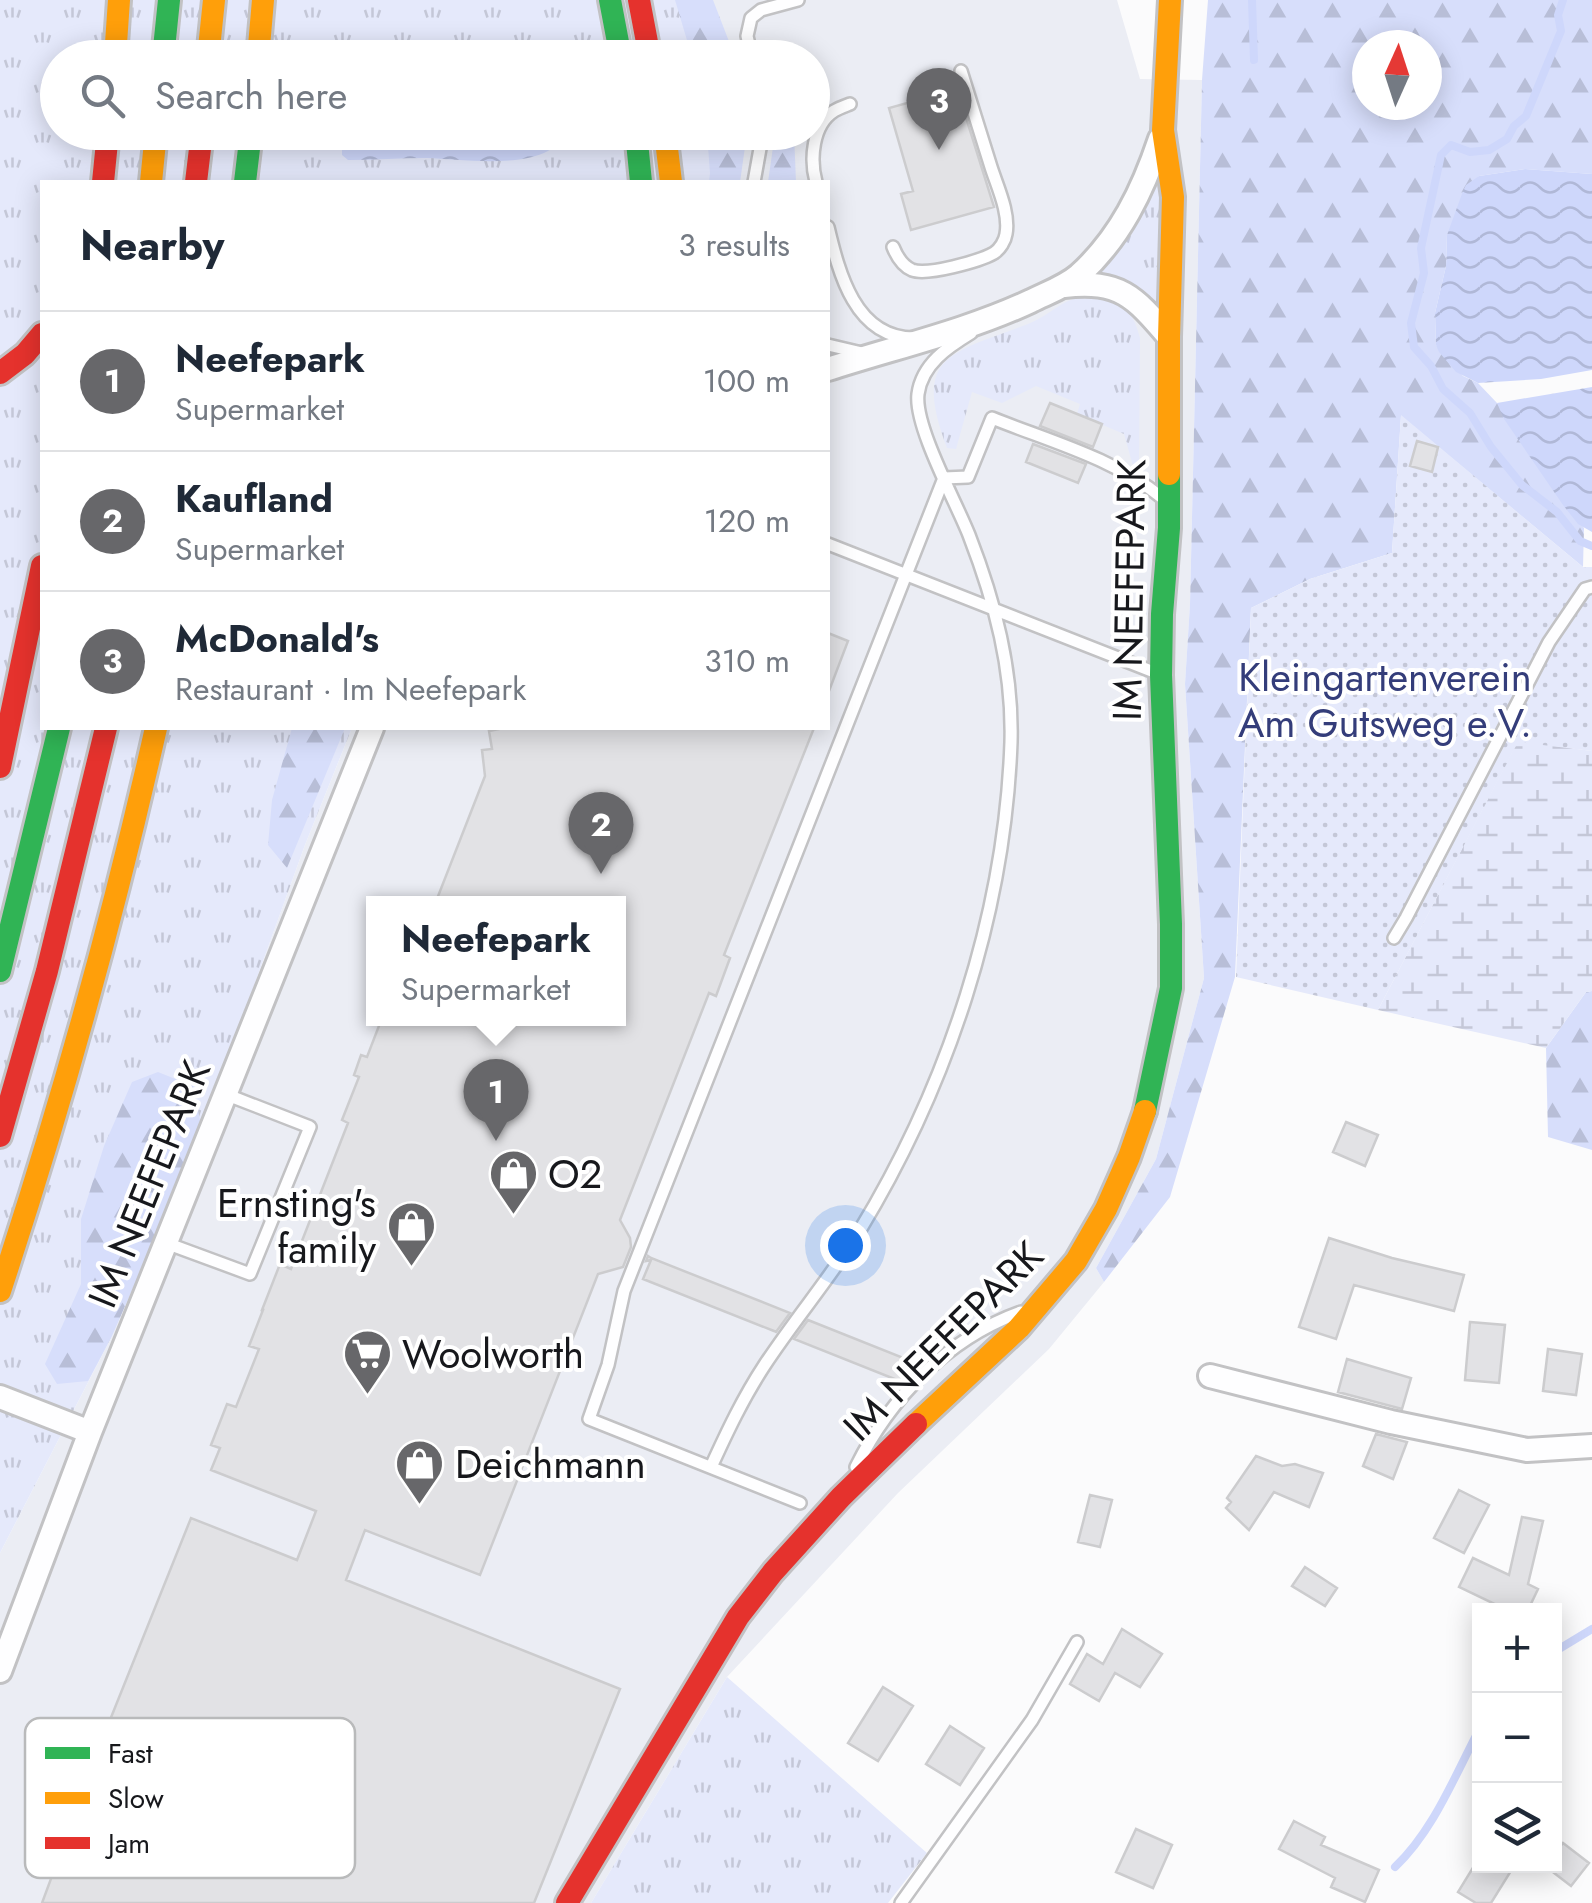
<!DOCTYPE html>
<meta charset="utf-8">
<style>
body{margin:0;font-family:Jost,sans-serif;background:#f6f6f7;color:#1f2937}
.controls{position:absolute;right:30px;bottom:30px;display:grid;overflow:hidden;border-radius:0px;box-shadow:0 5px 25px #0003}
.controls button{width:90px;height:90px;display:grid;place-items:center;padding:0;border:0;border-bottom:2px solid #e0e1e3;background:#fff;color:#1f2937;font:50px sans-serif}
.compass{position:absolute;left:1352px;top:30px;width:90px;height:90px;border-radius:50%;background:#fff;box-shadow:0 5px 25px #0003;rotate:3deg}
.you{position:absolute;left:845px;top:1245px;width:35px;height:35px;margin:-25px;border:8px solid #fff;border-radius:50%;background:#1a73e8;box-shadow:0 0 0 15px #1a73e833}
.badge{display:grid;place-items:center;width:65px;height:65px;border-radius:50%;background:#67676a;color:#fff;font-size:32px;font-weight:700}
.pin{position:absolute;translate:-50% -82px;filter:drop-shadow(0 2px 5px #0008)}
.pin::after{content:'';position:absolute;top:52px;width:35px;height:30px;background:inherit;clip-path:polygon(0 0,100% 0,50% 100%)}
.popup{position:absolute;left:366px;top:896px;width:260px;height:130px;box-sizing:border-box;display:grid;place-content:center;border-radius:0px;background:#fff;filter:drop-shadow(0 2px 8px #0005);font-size:32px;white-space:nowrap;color:#747a83}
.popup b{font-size:38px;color:#1f2937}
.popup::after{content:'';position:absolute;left:50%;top:100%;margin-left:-20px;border:20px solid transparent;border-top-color:#fff}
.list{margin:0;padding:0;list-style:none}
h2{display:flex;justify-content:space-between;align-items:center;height:130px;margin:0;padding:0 40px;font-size:42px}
h2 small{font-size:32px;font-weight:400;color:#747a83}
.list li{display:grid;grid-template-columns:65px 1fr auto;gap:30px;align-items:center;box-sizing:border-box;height:140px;padding:0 40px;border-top:2px solid #e0e1e3}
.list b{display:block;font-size:38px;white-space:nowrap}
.list p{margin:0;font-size:32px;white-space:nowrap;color:#747a83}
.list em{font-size:32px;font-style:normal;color:#747a83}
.icon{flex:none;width:55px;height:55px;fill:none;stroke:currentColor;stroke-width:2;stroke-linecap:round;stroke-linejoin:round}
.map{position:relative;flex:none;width:1592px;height:1903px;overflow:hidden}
.search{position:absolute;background:#fff;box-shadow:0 5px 25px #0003;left:40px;top:40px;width:790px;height:110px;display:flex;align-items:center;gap:25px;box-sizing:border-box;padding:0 35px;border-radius:55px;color:#747a83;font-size:38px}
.panel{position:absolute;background:#fff;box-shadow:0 5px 25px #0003;left:40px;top:180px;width:790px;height:550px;border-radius:0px}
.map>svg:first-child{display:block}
.built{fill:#ebedf4;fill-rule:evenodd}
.grass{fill:url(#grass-tufts)}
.forest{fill:url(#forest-firs);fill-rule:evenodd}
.wetland{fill:url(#wetland-marsh)}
.park{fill:url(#park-dots)}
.water{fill:url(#water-waves)}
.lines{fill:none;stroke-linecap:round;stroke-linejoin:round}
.stream{stroke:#ced7fb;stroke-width:8}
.building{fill:#e2e2e5;stroke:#ccccce;stroke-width:2.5}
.lane-casing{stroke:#c2c2c4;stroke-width:16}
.street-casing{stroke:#c2c2c4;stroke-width:28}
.fast-casing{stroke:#c2c2c4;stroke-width:28}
.slow-casing{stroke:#c2c2c4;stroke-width:28}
.jam-casing{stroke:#c2c2c4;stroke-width:28}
.lane{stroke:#fefeff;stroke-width:11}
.street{stroke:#fefeff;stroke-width:22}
.fast{stroke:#30b455;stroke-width:22}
.slow{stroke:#ff9f0a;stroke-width:22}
.jam{stroke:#e5322d;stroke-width:22}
.labels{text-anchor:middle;stroke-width:8;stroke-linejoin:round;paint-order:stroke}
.street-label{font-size:40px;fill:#17181c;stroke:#fff}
.park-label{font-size:40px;fill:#343d7a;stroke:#fff}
.poi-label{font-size:40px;fill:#17181c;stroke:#fff;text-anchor:start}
.key{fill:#fff;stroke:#b9babb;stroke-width:2.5}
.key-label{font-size:28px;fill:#17181c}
</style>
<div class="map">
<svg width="1592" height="1903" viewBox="0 0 1592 1903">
<defs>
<pattern id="grass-tufts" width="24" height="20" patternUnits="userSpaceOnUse" patternTransform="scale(2.5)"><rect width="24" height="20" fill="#e5e9fb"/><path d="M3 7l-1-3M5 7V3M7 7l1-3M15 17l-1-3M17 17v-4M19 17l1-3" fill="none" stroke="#c4c7d7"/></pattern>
<pattern id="forest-firs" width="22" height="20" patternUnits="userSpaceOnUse" patternTransform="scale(2.5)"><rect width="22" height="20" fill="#d7defb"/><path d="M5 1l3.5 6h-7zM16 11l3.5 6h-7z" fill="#b8bed7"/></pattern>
<pattern id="wetland-marsh" width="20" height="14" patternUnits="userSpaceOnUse" patternTransform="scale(2.5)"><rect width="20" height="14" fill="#e5e9fb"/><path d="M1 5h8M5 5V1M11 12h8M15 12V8" fill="none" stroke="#c4c7d7"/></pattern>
<pattern id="park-dots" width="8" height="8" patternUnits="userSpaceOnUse" patternTransform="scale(2.5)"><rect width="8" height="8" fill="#e5e9fb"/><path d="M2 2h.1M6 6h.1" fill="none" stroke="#c4c7d7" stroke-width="1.8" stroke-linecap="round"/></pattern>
<pattern id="water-waves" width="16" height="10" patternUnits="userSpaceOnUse" patternTransform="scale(2.5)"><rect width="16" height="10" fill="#ced7fb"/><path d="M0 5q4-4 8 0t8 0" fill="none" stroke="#b0b8d7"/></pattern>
</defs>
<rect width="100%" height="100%" fill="#fbfbfc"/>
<path class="built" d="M688,0H1117L1140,79L1202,80L1190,604L1185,684L1204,978L1156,1159L1096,1268L1104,1282L1049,1349L898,1493L727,1677L591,1903H0V1553L112,1336L202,1130L305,845L352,728H828V182H718L715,133L812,132V58L700,57ZM374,904H618V1018H374Z"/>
<path class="grass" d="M0,0H691L701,57L58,58V132H715L718,182H42V728H352L305,845L202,1130L112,1336L0,1553Z
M1160,167L1157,311C1136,287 1127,281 1097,272L1131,235L1147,204Z
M1091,295C1121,300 1132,308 1140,338L1139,462L1133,466L1124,434L1077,414L1080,404L1036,386L1002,403L972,392L956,449L947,448C911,353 952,354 1028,324C1053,314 1061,298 1091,295Z
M727,1677L927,1853L888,1903H591Z"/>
<path class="forest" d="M675,0H713L735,57H692Z
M1208,0H1592V174L1525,169L1479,176L1447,235L1446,266L1435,313L1436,345L1463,376L1478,383L1497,403L1584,528L1583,567L1401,416L1392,553L1310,579L1251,608L1235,977L1170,1197L1104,1282L1096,1268L1156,1159L1204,978L1185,684L1190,604L1202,80ZM1367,45H1427V105H1367Z
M707,133H747L740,182H709L710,173Z
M775,133H794L796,182H768Z
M292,728H345L287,868L268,845L272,800Z
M1592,991V1150L1548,1137L1546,1048L1586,992Z
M158,1072L193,1086L202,1130L112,1336L88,1381L57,1384L45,1364L81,1284V1219L104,1146L132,1082Z"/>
<path class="wetland" d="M1518,741L1592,751V991L1586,992L1546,1048L1378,1010Z"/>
<path class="park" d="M1401,415L1583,567H1592V751L1518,742L1378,1010L1236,977L1251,608L1310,579L1392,553Z"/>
<path class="water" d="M342,133L343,132L566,133C547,173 464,159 427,158C401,158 374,160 348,160L342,155Z
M1525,169L1592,174V370L1541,379L1478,383L1456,372L1439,352L1436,345L1435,313L1446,266L1447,235L1463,191L1466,185L1479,176Z
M1592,387V532L1578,524L1563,505L1504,419L1497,403Z"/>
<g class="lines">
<path class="stream" d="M1252,0L1254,60
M1563,0L1558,15L1561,31L1526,116L1514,126L1507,139L1489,150L1470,152L1451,145L1441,155L1421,248L1424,273L1411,323L1414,347L1431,366L1443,389L1470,413L1491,447L1522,485L1557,512L1580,541L1592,546
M1554,1652L1592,1629
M1395,1867C1434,1830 1455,1775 1480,1728"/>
</g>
<path class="building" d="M957,89L994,207L911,230L901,194L913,191L889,108Z
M1050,403L1102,424L1093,447L1040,426Z
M1417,441L1438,447L1432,472L1410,466Z
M1033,444L1086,464L1078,483L1026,462Z
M828,633L848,641L829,691L828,690Z
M504,728H814L724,955L730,958L716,996L709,993L620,1220L630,1238L631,1247L623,1267L598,1274L480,1575L365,1530L346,1580L620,1689L534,1903H42L110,1720L191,1518L297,1560L316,1511L211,1470L220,1448L211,1445L227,1404L236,1407L259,1349L249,1346L263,1310H262L280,1264L291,1269L348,1123L342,1120L359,1077L354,1075L361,1055L367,1057L382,1018H618V904H435L485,776L482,750L492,749L489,731Z
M1346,1122L1378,1135L1365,1166L1333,1152Z
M1329,1238L1392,1258L1464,1275L1454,1311L1354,1285L1336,1339L1299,1327Z
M648,1256L651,1258L790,1313L776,1332L774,1331L643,1279L651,1260L646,1261Z
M808,1320L906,1359L910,1363L914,1371L904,1381L897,1380L794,1339Z
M1470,1322L1505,1325L1499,1383L1465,1380Z
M1548,1349L1582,1354L1576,1395L1543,1391Z
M1347,1359L1411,1378L1402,1409L1338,1392Z
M1376,1434L1407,1442L1393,1479L1363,1466Z
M1256,1456L1282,1466L1295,1464L1323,1473L1309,1507L1274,1492L1249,1530L1226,1508L1231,1502L1227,1498Z
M1459,1490L1489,1505L1464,1553L1434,1538Z
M1090,1495L1112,1500L1100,1547L1078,1542Z
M1522,1517L1543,1521L1528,1584L1538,1589L1528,1610H1507L1459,1587L1473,1558L1509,1575Z
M1305,1567L1337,1588L1325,1606L1292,1586Z
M1122,1629L1162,1654L1140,1687L1115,1673L1099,1701L1070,1684L1087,1654L1103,1664Z
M883,1687L913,1706L878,1761L848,1743Z
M950,1726L984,1748L960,1785L926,1764Z
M1294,1821L1325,1837L1321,1845L1379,1870L1365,1902L1331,1887L1335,1878L1279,1849Z
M1136,1829L1172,1845L1153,1888L1116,1872Z
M1563,1843L1589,1863L1571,1886L1545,1866H1554V1854Z
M1474,1866H1514L1491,1903H1476L1458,1892Z"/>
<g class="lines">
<defs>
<path id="lane" d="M752,58L747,36L751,18L761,10L798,0
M754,182L763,132
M816,182C810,160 812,125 834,111C839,108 845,106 850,104
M828,227C839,273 855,338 914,338
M893,247C897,257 903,266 912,270C927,276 980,261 994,253C1000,249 1005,241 1006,234C1010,213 997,186 991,167C981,135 971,103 961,71
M828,345L862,353
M944,478L968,477L992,418C1049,441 1113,458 1161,497
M828,544L1159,674
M1394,938L1406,918L1549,642L1585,589L1592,587
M166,1243L250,1274L310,1127L225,1094
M711,1467C727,1432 743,1398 764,1366C794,1320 831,1277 860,1230C948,1085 1005,913 1011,742C1013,670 995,602 969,535C956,502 914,426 918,394C922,364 948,347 971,333
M856,1467C890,1398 948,1338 1021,1312
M800,1503L589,1419L608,1365L624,1291L944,478
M901,1903L1032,1720L1077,1642"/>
<path id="street" d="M1064,286C1120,280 1134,296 1169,337
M828,369C896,347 967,331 1031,301C1047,293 1065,287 1079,275C1120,238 1143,190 1160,139
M1210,1376L1391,1422L1527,1450L1592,1446
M0,1397L90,1432
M0,1671L90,1432L372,728"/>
<path id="fast" d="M610,0L621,58
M163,58L169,0
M636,132L641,182
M245,182L251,132
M0,971L59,728
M1145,1111L1171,988V924L1161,675L1162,614L1169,528V474"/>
<path id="slow" d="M115,58L119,0
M208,58L214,0
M258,58L263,0
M665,132L671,182
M151,182L156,132
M1169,474V337L1173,197L1163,130L1170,0
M0,1291C61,1106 113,918 156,728
M916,1424L1019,1328L1076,1261L1106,1209L1129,1157L1145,1111"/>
<path id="jam" d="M639,0L650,58
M103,182L108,132
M196,182L202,132
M0,373L25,354L42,334
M0,767L42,566
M0,1136L47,971L106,728
M567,1903L738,1617L773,1572L841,1497L916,1424"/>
</defs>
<use href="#lane" class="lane-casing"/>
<use href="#street" class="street-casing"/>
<use href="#fast" class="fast-casing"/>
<use href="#slow" class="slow-casing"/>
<use href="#jam" class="jam-casing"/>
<use href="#lane" class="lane"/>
<use href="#street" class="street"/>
<use href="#fast" class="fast"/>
<use href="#slow" class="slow"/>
<use href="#jam" class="jam"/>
</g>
<defs>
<symbol id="shop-pin" viewBox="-11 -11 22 30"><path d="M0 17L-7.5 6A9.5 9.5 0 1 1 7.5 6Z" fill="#67676a" stroke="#fff"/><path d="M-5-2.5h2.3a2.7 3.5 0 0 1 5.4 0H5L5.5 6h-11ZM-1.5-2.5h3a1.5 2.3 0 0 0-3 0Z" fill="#fff"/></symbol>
<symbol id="supermarket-pin" viewBox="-11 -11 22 30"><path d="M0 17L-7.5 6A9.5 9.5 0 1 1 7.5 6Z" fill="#67676a" stroke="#fff"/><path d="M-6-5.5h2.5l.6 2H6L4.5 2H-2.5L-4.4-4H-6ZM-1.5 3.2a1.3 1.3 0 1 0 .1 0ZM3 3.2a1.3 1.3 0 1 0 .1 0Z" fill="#fff"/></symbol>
</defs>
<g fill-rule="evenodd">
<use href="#shop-pin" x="486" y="1146" width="55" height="75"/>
<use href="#shop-pin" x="384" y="1198" width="55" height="75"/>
<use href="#supermarket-pin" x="340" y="1326" width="55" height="75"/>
<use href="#shop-pin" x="392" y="1436" width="55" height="75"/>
</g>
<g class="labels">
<g class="street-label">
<text transform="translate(1129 590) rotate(-89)" y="14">IM NEEFEPARK</text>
<text transform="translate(149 1184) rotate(-68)" y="14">IM NEEFEPARK</text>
<text transform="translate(943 1341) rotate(-45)" y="14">IM NEEFEPARK</text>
</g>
<g class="park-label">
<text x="1385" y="691">Kleingartenverein<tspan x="1385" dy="46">Am Gutsweg e.V.</tspan></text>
</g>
<g class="poi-label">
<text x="548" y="1188">O2</text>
<text x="376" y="1217" text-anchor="end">Ernsting's<tspan x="376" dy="46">family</tspan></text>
<text x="402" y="1368">Woolworth</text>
<text x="455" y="1478">Deichmann</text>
</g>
</g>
<rect x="25" y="1718" width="330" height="160" rx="15" class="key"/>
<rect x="45" y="1747" width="45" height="12" fill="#30b455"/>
<rect x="45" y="1792" width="45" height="12" fill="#ff9f0a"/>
<rect x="45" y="1837" width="45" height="12" fill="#e5322d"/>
<g class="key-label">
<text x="108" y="1763">Fast</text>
<text x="108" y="1808">Slow</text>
<text x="108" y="1853">Jam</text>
</g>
</svg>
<div class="controls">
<button>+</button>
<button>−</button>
<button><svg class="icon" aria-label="layers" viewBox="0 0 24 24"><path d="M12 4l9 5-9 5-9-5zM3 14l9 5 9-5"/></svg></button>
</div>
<svg class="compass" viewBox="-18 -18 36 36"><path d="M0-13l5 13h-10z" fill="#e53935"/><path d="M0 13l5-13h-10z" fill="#747a83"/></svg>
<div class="you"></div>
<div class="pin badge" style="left:496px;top:1141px">1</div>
<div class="popup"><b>Neefepark</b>Supermarket</div>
<div class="pin badge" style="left:601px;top:874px">2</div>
<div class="pin badge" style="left:939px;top:150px">3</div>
<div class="search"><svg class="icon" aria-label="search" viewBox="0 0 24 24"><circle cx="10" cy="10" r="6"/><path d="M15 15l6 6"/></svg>Search here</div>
<section class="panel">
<h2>Nearby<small>3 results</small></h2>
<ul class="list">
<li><span class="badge">1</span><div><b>Neefepark</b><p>Supermarket</p></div><em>100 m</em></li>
<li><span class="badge">2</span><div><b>Kaufland</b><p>Supermarket</p></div><em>120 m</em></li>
<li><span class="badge">3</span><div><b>McDonald's</b><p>Restaurant · Im Neefepark</p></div><em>310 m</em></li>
</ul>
</section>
</div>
